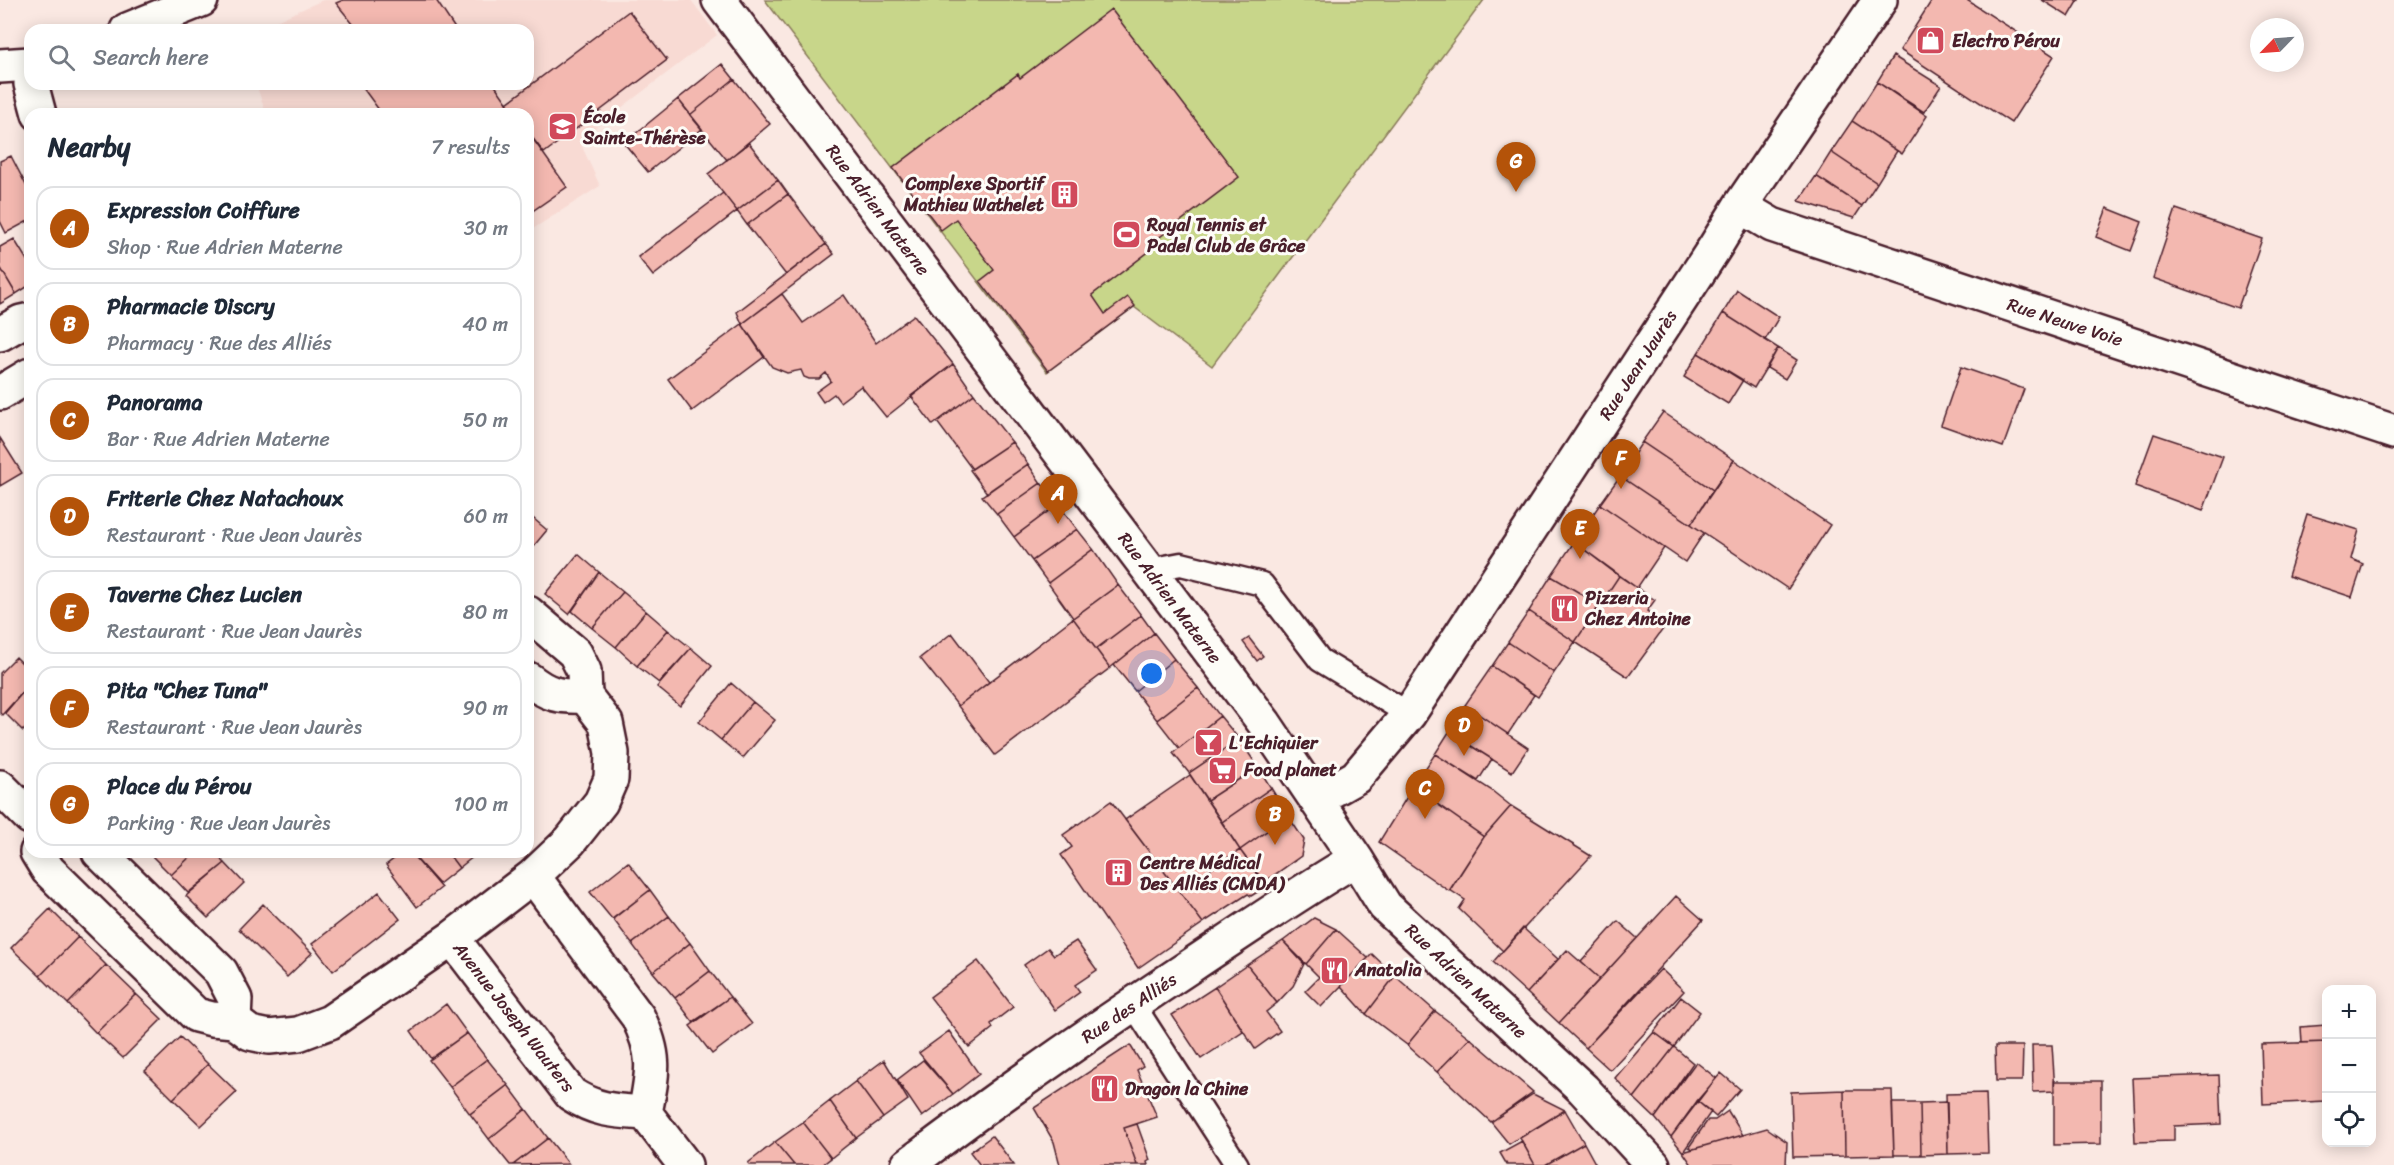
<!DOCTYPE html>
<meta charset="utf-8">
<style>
body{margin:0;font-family:Sriracha,sans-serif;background:#f6f6f7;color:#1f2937}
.controls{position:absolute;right:18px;bottom:18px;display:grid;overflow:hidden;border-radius:12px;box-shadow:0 3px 15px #0003}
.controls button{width:54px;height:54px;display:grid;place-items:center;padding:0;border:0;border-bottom:2px solid #e0e1e3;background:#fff;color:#1f2937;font:30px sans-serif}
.compass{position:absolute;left:2250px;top:18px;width:54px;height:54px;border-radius:50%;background:#fff;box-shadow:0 3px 15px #0003;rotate:245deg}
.you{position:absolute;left:1152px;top:674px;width:21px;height:21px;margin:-15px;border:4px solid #fff;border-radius:50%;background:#1a73e8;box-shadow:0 0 0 9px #1a73e833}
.badge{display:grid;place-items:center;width:39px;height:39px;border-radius:50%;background:#b45309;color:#fff;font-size:20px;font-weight:700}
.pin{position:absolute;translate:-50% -50px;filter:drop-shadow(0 2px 3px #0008)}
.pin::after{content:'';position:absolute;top:32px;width:21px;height:18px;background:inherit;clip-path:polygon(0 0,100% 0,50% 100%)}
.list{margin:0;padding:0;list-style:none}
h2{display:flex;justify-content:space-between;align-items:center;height:78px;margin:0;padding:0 24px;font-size:26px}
h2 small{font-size:20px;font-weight:400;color:#747a83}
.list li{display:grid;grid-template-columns:39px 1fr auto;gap:18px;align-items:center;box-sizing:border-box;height:84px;margin:0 12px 12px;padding:0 12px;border:2px solid #e0e1e3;border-radius:18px}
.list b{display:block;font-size:22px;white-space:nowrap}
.list p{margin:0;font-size:20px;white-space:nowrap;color:#747a83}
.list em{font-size:20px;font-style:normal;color:#747a83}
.icon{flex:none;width:33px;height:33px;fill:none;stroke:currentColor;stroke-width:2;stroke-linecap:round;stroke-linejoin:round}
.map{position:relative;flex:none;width:2394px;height:1165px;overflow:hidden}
.search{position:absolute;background:#fff;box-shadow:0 3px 15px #0003;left:24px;top:24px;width:510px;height:66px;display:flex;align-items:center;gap:15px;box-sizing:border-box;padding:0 21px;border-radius:18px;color:#747a83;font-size:22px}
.panel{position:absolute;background:#fff;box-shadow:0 3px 15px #0003;left:24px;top:108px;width:510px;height:750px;border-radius:18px}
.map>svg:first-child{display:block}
.built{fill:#f8dad3}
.green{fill:#c8d68a;stroke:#897a5a;stroke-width:1.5}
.building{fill:#f3b8b0;stroke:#4a1f2b;stroke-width:1.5}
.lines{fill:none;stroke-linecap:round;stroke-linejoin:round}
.lane-casing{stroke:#4a1f2b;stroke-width:27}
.street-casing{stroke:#4a1f2b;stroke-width:38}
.secondary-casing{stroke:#4a1f2b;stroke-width:38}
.lane{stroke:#fdfcf7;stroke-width:22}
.street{stroke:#fdfcf7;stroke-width:33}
.secondary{stroke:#fdfcf7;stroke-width:33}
.labels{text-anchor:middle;stroke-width:6;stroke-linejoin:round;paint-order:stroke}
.poi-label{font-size:18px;font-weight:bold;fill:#4a1f2b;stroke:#fdfcf7;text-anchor:start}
.street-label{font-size:18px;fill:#4a1f2b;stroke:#fdfcf7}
</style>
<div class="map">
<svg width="2394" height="1165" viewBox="0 0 2394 1165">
<rect width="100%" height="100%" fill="#fae8e2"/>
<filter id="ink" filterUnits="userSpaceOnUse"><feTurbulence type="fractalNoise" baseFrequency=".0167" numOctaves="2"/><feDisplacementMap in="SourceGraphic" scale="12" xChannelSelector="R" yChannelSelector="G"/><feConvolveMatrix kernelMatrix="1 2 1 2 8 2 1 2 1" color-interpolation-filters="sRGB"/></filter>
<g filter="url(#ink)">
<path class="built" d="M323,0H691L717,35L579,140L600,186L528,232V114H266L256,84H528V30H256Z"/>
<path class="green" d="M765,0H1484L1212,366L1134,307L1047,372Z"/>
<path class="building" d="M343,0H436L456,30H358L336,3Z
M1932,0H1967L2054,56L2011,123L1900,50Z
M2042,0H2079L2069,17Z
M1111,9L1239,177L1148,246L1151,250L1092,295L1105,314L1128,297L1135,306L1048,371L980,281L994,270L956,219L941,230L893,168L1018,74L1020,78Z
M629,11L667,60L544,153L528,132V114H515L507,103Z
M1893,56L1941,86L1924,112L1877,82Z
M722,64L734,79L690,115L678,99Z
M734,79L770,124L727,160L690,115Z
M1877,82L1927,116L1902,154L1852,121Z
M360,84H494L515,114H382Z
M678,99L702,129L648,172L624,143Z
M1852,121L1897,151L1877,183L1831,152Z
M528,132L567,187L528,214Z
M749,143L778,180L737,211L708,174Z
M1831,152L1877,183L1862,206L1816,176Z
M11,156L30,193V220L6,233L0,221V161Z
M1816,176L1862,206L1854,218L1799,201Z
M778,180L788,194L747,225L737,211Z
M723,193L737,211L653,276L638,257Z
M788,194L826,244L786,275L747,225Z
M2107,208L2142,222L2131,251L2096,237Z
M2176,209L2262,239L2238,308L2153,278Z
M14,239L30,265V285L16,294L0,267V247Z
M826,244L834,254L742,324L737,312Z
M0,267L16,294L0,304Z
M1737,290L1779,317L1765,340L1723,313Z
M782,294L803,323L844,295L876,343L914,315L953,364L886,417L861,386L840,402L834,394L823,402L816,392L831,381L826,373L819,379H809L804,377L801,370L787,373L772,367L742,324Z
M1723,313L1778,348L1754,388L1698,353Z
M742,324L764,357L692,411L668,379Z
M1778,348L1797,360L1785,379L1767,368Z
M1698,353L1743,380L1728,404L1684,377Z
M953,364L974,394L933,425L911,396Z
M1961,367L2024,389L2003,447L1941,425Z
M974,394L1012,442L972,469L937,422Z
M1663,412L1734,460L1713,490L1642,442Z
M2154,434L2223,457L2203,511L2135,486Z
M0,438L22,473L0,486Z
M1012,442L1028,464L987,493L970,470Z
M1642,442L1713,490L1691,524L1620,476Z
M1734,460L1830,525L1788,589L1691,524Z
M1028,464L1041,483L997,514L982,496Z
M1620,476L1704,533L1685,562L1600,504Z
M1041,483L1058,504L1014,537L997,514Z
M1058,504L1077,529L1032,561L1014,537Z
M1600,504L1664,548L1637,588L1574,542Z
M528,514L547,530L528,553Z
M2307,514L2359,530L2351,559L2363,564L2352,597L2288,576Z
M1077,529L1093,549L1048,583L1032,561Z
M1574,542L1619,576L1600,605L1551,576Z
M1093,549L1118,585L1073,618L1048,583Z
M578,554L599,572L569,614L545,594Z
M599,572L623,592L592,628L572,611Z
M1551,576L1600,605L1575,642L1529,611Z
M1619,576L1655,600L1647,611L1666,625L1628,677L1575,642Z
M1118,585L1141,615L1096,649L1073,618Z
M623,592L646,611L616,647L592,628Z
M646,611L668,630L637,666L616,647Z
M1529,611L1575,642L1554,673L1508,642Z
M1141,615L1154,633L1110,668L1096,649Z
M1073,618L1110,668L995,755L958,706Z
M668,630L691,648L659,683L637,666Z
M952,633L989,682L958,706L920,658Z
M1154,633L1174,659L1135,691L1114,665Z
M1249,638L1263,656L1257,661L1243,642Z
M1508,642L1554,673L1538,697L1492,666Z
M691,648L712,666L680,706L657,687Z
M16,657L30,671V684L2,715L0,713V673Z
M1174,659L1198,688L1157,720L1135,691Z
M1492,666L1534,695L1508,734L1465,705Z
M731,683L753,702L721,740L699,722Z
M30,684V724L23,731L5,713Z
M1198,688L1220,716L1179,748L1157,720Z
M753,702L775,720L743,758L721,740Z
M1465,705L1528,748L1512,772L1449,732Z
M1220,716L1239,739L1189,773L1173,753Z
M1449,732L1492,759L1478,781L1435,754Z
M1239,739L1258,767L1207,800L1189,773Z
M1435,754L1491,790L1511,806L1484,837L1413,787Z
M1258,767L1271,788L1222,822L1207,800Z
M1190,775L1240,850L1178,890L1125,820Z
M1413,787L1484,837L1449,891L1379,842Z
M1271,788L1288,816L1240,850L1222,822Z
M1111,801L1203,923L1138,968L1061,855L1072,847L1063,835Z
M1511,806L1591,856L1503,951L1459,909L1465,900L1450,890L1484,837Z
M1288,816L1304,840L1301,856L1263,883L1240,850Z
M1240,850L1267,886L1251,896L1248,894L1203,923L1178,890Z
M155,852H195L171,875L151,855Z
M195,852H213L225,863L188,893L171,875Z
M403,852H410L441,888L417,907L386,865Z
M410,852H447L459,868L439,884Z
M447,852H478V853L459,868Z
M628,862L650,890L612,919L590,892Z
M225,863L244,883L208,918L186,896Z
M650,890L669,916L632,944L613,919Z
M379,892L400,919L333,971L312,944Z
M1676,896L1703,920L1586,1048L1559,1023Z
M263,904L312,953L287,977L239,929Z
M50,909L78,937L40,976L11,948Z
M669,916L690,943L653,972L632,944Z
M1314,918L1336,929L1306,964L1283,941Z
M1618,921L1637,938L1600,979L1581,962Z
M1523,928L1558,959L1527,993L1493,962Z
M1336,929L1368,958L1321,1007L1305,991L1319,977L1306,964Z
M78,937L106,965L68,1004L40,976Z
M1076,941L1097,970L1075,985L1080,992L1055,1010L1024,965L1048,948L1054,955Z
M1283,941L1304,964L1293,986L1277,1003L1247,965Z
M690,943L710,971L675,998L653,972Z
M1567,950L1600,979L1559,1023L1527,993Z
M1372,954L1395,976L1366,1014L1341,986Z
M978,961L1013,1007L991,1024L993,1028L969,1047L930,997Z
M106,965L136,994L96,1033L68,1004Z
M1247,965L1277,1003L1266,1012L1280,1031L1255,1049L1215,987Z
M1661,969L1684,991L1610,1070L1586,1048Z
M710,971L730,997L693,1022L675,998Z
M1395,976L1435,1011L1407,1045L1366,1014Z
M1215,987L1243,1031L1201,1059L1172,1015Z
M136,994L162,1019L123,1058L96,1033Z
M730,997L752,1024L712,1054L690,1026Z
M1681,997L1700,1012L1674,1047L1654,1032Z
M446,1004L467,1033L431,1059L411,1031Z
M1435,1011L1470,1038L1437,1072L1407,1045Z
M2326,1025V1042L2302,1043L2301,1027Z
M949,1031L979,1074L953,1094L919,1053Z
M1654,1032L1674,1047L1634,1098L1615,1078Z
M467,1033L487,1059L450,1087L429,1060Z
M180,1037L208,1064L173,1099L145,1071Z
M1470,1038L1533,1092L1491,1122L1437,1072Z
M2326,1042V1101L2263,1104L2261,1044Z
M1130,1045L1143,1066L1137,1070L1157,1117L1124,1128L1137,1165H1060L1054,1142L1034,1108Z
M2032,1045H2052L2055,1091L2033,1092Z
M1995,1046H2023L2022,1081H1996Z
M1674,1047L1693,1063L1655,1118L1634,1098Z
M487,1059L508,1085L470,1114L450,1087Z
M884,1060L908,1100L883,1118L856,1081Z
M923,1060L953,1094L922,1117L897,1080Z
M1696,1062L1716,1078L1671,1137L1655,1118Z
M208,1064L237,1092L201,1126L173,1099Z
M1721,1073L1740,1089L1716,1117L1697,1101Z
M2219,1075L2221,1124L2174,1126V1141L2135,1142L2132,1078Z
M856,1081L883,1118L856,1138L830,1101Z
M2054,1081H2101V1144L2054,1145Z
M508,1085L526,1109L489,1139L470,1114Z
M1844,1090H1892L1894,1155L1845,1156Z
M1844,1090L1845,1156L1793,1157L1791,1092Z
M1986,1093L1988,1153L1948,1154L1946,1094Z
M1533,1094L1565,1110L1509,1144L1491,1122Z
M830,1101L856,1138L831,1158L803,1122Z
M1697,1101L1711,1112L1683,1152L1671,1137Z
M1947,1102L1948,1154L1921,1155L1920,1103Z
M1892,1103H1920L1921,1155H1894Z
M526,1109L548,1138L513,1165H510L489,1139Z
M1565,1110L1584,1143L1545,1165H1535L1520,1138Z
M1728,1111L1743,1135L1693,1149L1689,1147L1708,1120H1715Z
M803,1122L831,1158L822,1165H794L775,1142Z
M1137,1124L1150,1160L1147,1162L1148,1165H1137L1124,1128Z
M1767,1128L1787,1142L1786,1165H1692L1683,1152Z
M992,1136L1014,1165H980L970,1152Z
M548,1138L569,1164L513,1165Z
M1522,1141L1535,1165H1507L1500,1153Z
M775,1142L794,1165H750L748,1163Z
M1584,1143L1596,1165H1545Z"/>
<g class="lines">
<defs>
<path id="lane" d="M1149,570L1181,564L1262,584L1320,660L1409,714
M1133,1004L1237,1165"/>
<path id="street" d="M719,0L1265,724L1356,859L1385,906L1583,1089L1653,1165
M31,84L39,114
M1740,206L1772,225L2394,432
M0,334L21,322L30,320
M0,393L30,375
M528,679C548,695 559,697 585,696
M0,787L30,817
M1317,799L1356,777L1409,714L1715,247L1740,206L1880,0
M37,852L48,870L196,1015L212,1019L234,1021L250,1033L269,1037L298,1034L330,1022L452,938L533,876L570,841L601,802L611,779L612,753L606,723L585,696L584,671L575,653L528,613
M99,852L221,972L235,999L234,1021
M533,876L638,1017C657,1056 653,1072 645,1113L685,1165
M452,938L571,1094C597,1111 615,1111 645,1113
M908,1165C1000,1095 1095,1029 1192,965C1246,929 1300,892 1356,859"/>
<path id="secondary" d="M127,30L201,0
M0,66L30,64"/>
</defs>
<use href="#lane" class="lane-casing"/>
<use href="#street" class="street-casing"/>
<use href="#secondary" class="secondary-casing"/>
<use href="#lane" class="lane"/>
<use href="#street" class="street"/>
<use href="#secondary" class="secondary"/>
</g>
</g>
<defs>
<symbol id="shop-square" viewBox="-11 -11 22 22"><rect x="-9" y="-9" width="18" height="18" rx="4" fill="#d1495b" stroke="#fdfcf7"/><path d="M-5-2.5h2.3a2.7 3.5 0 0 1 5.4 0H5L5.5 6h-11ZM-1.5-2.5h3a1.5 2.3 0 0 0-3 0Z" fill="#fff"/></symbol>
<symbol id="school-square" viewBox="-11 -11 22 22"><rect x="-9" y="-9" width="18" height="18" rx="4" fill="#d1495b" stroke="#fdfcf7"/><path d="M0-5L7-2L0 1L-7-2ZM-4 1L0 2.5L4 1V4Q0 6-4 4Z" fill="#fff"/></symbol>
<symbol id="building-square" viewBox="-11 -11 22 22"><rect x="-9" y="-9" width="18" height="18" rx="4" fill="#d1495b" stroke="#fdfcf7"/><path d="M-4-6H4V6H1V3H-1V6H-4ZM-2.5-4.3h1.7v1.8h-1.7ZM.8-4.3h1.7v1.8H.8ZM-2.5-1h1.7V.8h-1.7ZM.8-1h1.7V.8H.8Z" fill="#fff"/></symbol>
<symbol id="stadium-square" viewBox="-11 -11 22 22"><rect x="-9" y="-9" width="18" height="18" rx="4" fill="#d1495b" stroke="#fdfcf7"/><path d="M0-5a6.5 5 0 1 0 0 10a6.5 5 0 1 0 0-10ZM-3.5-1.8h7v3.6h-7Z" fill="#fff"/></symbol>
<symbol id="restaurant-square" viewBox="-11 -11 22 22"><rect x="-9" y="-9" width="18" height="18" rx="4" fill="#d1495b" stroke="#fdfcf7"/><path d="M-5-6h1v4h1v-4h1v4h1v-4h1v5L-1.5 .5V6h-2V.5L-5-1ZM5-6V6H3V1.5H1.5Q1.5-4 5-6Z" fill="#fff"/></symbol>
<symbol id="bar-square" viewBox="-11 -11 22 22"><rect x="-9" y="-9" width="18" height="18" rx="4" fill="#d1495b" stroke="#fdfcf7"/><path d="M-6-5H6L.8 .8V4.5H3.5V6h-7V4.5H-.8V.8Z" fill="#fff"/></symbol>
<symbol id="supermarket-square" viewBox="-11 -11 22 22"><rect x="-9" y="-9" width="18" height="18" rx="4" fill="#d1495b" stroke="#fdfcf7"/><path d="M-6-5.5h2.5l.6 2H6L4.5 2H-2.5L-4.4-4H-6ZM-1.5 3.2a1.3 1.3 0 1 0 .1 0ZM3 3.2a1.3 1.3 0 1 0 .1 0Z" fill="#fff"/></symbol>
</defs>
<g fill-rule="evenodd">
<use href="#shop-square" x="1914" y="24" width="33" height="33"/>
<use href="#school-square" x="546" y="110" width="33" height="33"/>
<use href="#building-square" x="1048" y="178" width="33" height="33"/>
<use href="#stadium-square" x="1110" y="218" width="33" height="33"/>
<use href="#restaurant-square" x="1548" y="592" width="33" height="33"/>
<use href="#bar-square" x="1192" y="726" width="33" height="33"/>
<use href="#supermarket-square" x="1206" y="754" width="33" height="33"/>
<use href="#building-square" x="1102" y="856" width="33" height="33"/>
<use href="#restaurant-square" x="1318" y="954" width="33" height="33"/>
<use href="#restaurant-square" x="1088" y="1072" width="33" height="33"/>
</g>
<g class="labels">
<g class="poi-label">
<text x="1952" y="47">Electro Pérou</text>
<text x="583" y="123">École<tspan x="583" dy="21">Sainte-Thérèse</tspan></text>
<text x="1044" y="190" text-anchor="end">Complexe Sportif<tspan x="1044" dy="21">Mathieu Wathelet</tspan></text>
<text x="1147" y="231">Royal Tennis et<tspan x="1147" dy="21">Padel Club de Grâce</tspan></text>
<text x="1585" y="604">Pizzeria<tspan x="1585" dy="21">Chez Antoine</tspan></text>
<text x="1229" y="749">L'Echiquier</text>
<text x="1244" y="776">Food planet</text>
<text x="1140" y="869">Centre Médical<tspan x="1140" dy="21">Des Alliés (CMDA)</tspan></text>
<text x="1355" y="976">Anatolia</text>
<text x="1125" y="1095">Dragon la Chine</text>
</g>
<g class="street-label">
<text transform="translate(878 210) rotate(53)" y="6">Rue Adrien Materne</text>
<text transform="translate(2065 322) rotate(18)" y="6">Rue Neuve Voie</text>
<text transform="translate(1638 365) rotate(-57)" y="6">Rue Jean Jaurès</text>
<text transform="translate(1170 598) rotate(53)" y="6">Rue Adrien Materne</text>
<text transform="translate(1466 981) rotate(43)" y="6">Rue Adrien Materne</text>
<text transform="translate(1129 1008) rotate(-34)" y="6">Rue des Alliés</text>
<text transform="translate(514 1017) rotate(52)" y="6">Avenue Joseph Wauters</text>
</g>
</g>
</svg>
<div class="controls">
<button>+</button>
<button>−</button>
<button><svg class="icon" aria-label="locate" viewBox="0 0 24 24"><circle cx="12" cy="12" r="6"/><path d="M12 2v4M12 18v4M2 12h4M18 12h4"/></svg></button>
</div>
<svg class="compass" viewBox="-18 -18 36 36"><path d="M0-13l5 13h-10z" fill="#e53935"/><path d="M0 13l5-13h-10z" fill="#747a83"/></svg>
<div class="you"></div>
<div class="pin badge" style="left:1058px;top:524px">A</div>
<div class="pin badge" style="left:1275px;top:845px">B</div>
<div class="pin badge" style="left:1425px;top:819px">C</div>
<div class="pin badge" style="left:1464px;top:756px">D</div>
<div class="pin badge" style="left:1580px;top:559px">E</div>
<div class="pin badge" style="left:1621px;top:489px">F</div>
<div class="pin badge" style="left:1516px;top:192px">G</div>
<div class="search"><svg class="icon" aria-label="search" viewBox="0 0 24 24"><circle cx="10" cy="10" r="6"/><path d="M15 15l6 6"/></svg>Search here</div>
<section class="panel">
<h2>Nearby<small>7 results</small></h2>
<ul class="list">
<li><span class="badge">A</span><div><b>Expression Coiffure</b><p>Shop · Rue Adrien Materne</p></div><em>30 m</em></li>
<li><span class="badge">B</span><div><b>Pharmacie Discry</b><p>Pharmacy · Rue des Alliés</p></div><em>40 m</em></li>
<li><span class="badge">C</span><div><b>Panorama</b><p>Bar · Rue Adrien Materne</p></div><em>50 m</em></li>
<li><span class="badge">D</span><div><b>Friterie Chez Natachoux</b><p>Restaurant · Rue Jean Jaurès</p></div><em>60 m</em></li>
<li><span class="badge">E</span><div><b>Taverne Chez Lucien</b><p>Restaurant · Rue Jean Jaurès</p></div><em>80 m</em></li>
<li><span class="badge">F</span><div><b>Pita &quot;Chez Tuna&quot;</b><p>Restaurant · Rue Jean Jaurès</p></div><em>90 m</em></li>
<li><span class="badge">G</span><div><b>Place du Pérou</b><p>Parking · Rue Jean Jaurès</p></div><em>100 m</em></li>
</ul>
</section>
</div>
